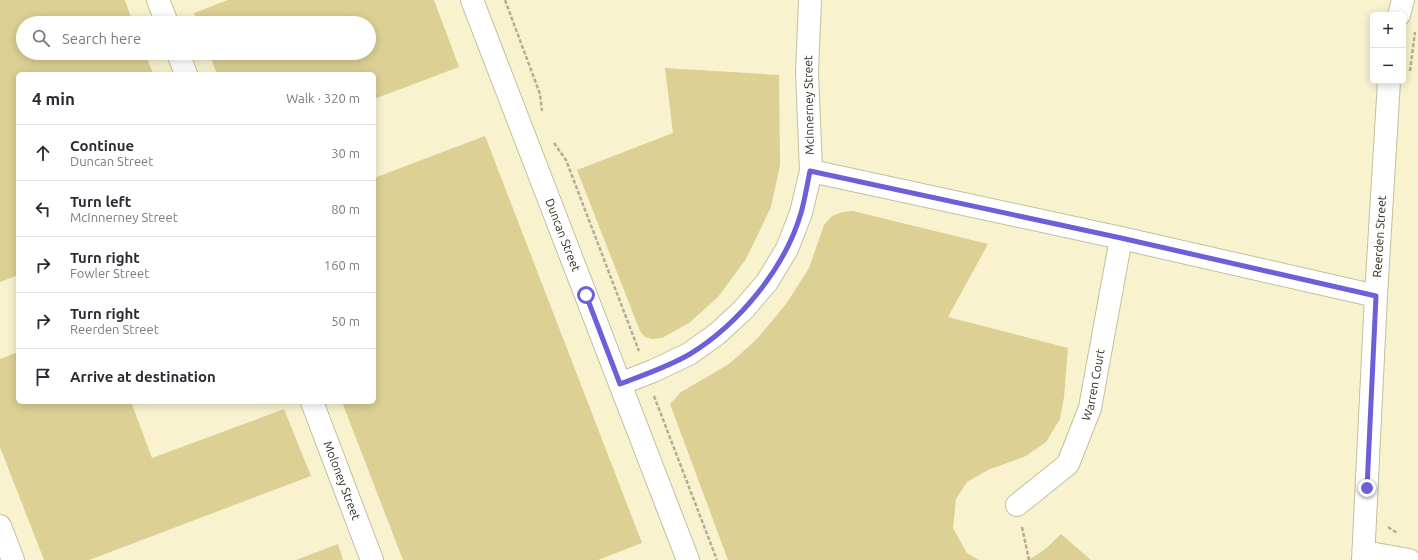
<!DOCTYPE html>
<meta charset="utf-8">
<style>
body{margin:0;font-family:Ubuntu,sans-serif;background:#f2f2f3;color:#2b2b33}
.controls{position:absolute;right:12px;top:12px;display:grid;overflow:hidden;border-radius:6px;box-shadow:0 2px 10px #0003}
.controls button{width:36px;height:36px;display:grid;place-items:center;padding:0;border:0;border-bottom:1px solid #e1e1e2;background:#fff;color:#2b2b33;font:20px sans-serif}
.stop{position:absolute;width:12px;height:12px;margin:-9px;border:3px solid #6d5fd9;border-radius:50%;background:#fff}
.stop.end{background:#6d5fd9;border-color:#fff;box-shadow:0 1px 4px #0008}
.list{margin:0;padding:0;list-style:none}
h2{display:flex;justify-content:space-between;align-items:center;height:52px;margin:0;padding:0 16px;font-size:17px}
h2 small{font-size:13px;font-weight:400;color:#7c7c81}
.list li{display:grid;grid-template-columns:26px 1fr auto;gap:12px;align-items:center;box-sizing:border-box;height:56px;padding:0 16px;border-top:1px solid #e1e1e2}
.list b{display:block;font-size:15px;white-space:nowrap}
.list p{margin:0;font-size:13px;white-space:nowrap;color:#7c7c81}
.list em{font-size:13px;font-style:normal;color:#7c7c81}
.icon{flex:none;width:22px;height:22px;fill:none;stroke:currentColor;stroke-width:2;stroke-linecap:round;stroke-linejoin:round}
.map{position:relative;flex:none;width:1418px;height:560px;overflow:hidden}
.search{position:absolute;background:#fff;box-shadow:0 2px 10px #0003;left:16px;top:16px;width:360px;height:44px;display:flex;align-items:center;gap:10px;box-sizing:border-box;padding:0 14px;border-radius:22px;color:#7c7c81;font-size:15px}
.panel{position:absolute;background:#fff;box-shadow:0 2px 10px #0003;left:16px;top:72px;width:360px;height:332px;border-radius:6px}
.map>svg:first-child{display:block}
.green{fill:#dcd094}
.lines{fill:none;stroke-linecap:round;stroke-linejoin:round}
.street-casing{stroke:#c5bf9c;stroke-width:24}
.path{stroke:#b4af92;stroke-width:2.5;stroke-dasharray:4 2;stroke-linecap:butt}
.street{stroke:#fff;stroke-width:22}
.route{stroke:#6d5fd9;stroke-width:5}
.labels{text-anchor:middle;stroke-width:4;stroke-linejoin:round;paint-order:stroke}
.street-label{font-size:12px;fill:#2f2d1f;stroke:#fefefe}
</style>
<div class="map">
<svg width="1418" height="560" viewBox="0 0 1418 560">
<rect width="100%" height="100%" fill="#f9f2ce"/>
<path class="green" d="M0,0H125L133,23H23V53H145L153,74H18V275L0,282Z
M228,0H434L459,67L374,99V74H217L209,53H369V23H198L194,13Z
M665,68L779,75L780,165L771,207L746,259L718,297L689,323L662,338L652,339L645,337L640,331L577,170L673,133Z
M485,136L642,543L598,560H403L342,402H374V178Z
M853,211L988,244L948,317L1068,348L1064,397L1060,419L1046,442L1026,456L988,470L967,482L956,499L953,528L967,553L979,560H728L670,404L681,392L729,364L757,339L786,304L809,268L824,225L832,216L843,212Z
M18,352V402H131L152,458L284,409L311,476L89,560H44L0,447V359Z
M1061,534L1091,560H1027C1041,554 1050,545 1061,534Z
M338,544L343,560H296Z"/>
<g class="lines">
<defs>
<g id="street">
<path d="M158,0L167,23"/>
<path id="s1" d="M472,0L688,560"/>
<path d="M1399,15L1403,0"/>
<path d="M178,53L186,74"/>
<path d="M811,171L1121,238L1376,296"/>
<path d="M620,384L653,371L689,354L717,334L743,310L767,282L787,249L801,213L811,171L807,72L810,0"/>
<path id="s2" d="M312,402L372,560"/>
<path id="s3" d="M1017,505L1068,464L1090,408L1121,238"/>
<path d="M0,526L13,560"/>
<path d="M1364,552L1409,560"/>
<path id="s4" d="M1363,560L1376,296L1389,81"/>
</g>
</defs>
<use href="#street" class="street-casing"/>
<path class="path" d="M505,0L540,94L542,111
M1410,71L1415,32
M554,143L566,160L639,351
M654,396L717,560
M1022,527L1029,560
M1388,527L1397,533"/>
<use href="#street" class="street"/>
</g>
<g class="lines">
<path class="route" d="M586,295L620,384C643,375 668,367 690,354C739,324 785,268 801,213C805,199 807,185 810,171L1121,238L1376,296L1367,488"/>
</g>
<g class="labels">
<g class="street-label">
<text transform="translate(809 105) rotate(-91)" y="4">McInnerney Street</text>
<text dy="4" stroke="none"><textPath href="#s1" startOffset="252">Duncan Street</textPath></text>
<text dy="4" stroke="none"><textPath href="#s4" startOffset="324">Reerden Street</textPath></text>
<text dy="4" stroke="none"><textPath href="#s3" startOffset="149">Warren Court</textPath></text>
<text dy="4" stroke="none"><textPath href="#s2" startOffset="84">Moloney Street</textPath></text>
</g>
</g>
</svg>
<div class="controls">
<button>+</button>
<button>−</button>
</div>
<div class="stop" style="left:586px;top:295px"></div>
<div class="stop end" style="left:1367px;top:488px"></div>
<div class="search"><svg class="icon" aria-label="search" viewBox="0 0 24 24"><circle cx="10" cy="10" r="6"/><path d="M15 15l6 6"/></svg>Search here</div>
<section class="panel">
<h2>4 min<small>Walk · 320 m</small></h2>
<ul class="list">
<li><svg class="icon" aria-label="ahead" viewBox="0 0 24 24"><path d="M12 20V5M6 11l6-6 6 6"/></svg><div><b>Continue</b><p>Duncan Street</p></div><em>30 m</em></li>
<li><svg class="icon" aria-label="left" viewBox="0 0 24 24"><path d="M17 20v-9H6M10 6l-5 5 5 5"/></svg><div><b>Turn left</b><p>McInnerney Street</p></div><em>80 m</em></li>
<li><svg class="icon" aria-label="right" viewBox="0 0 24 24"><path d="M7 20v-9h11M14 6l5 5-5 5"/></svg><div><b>Turn right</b><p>Fowler Street</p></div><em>160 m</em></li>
<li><svg class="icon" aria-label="right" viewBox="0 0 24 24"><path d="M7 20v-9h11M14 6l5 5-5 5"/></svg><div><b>Turn right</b><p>Reerden Street</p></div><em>50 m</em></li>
<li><svg class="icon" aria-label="arrive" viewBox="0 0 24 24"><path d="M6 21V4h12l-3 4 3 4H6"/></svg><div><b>Arrive at destination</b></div></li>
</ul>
</section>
</div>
